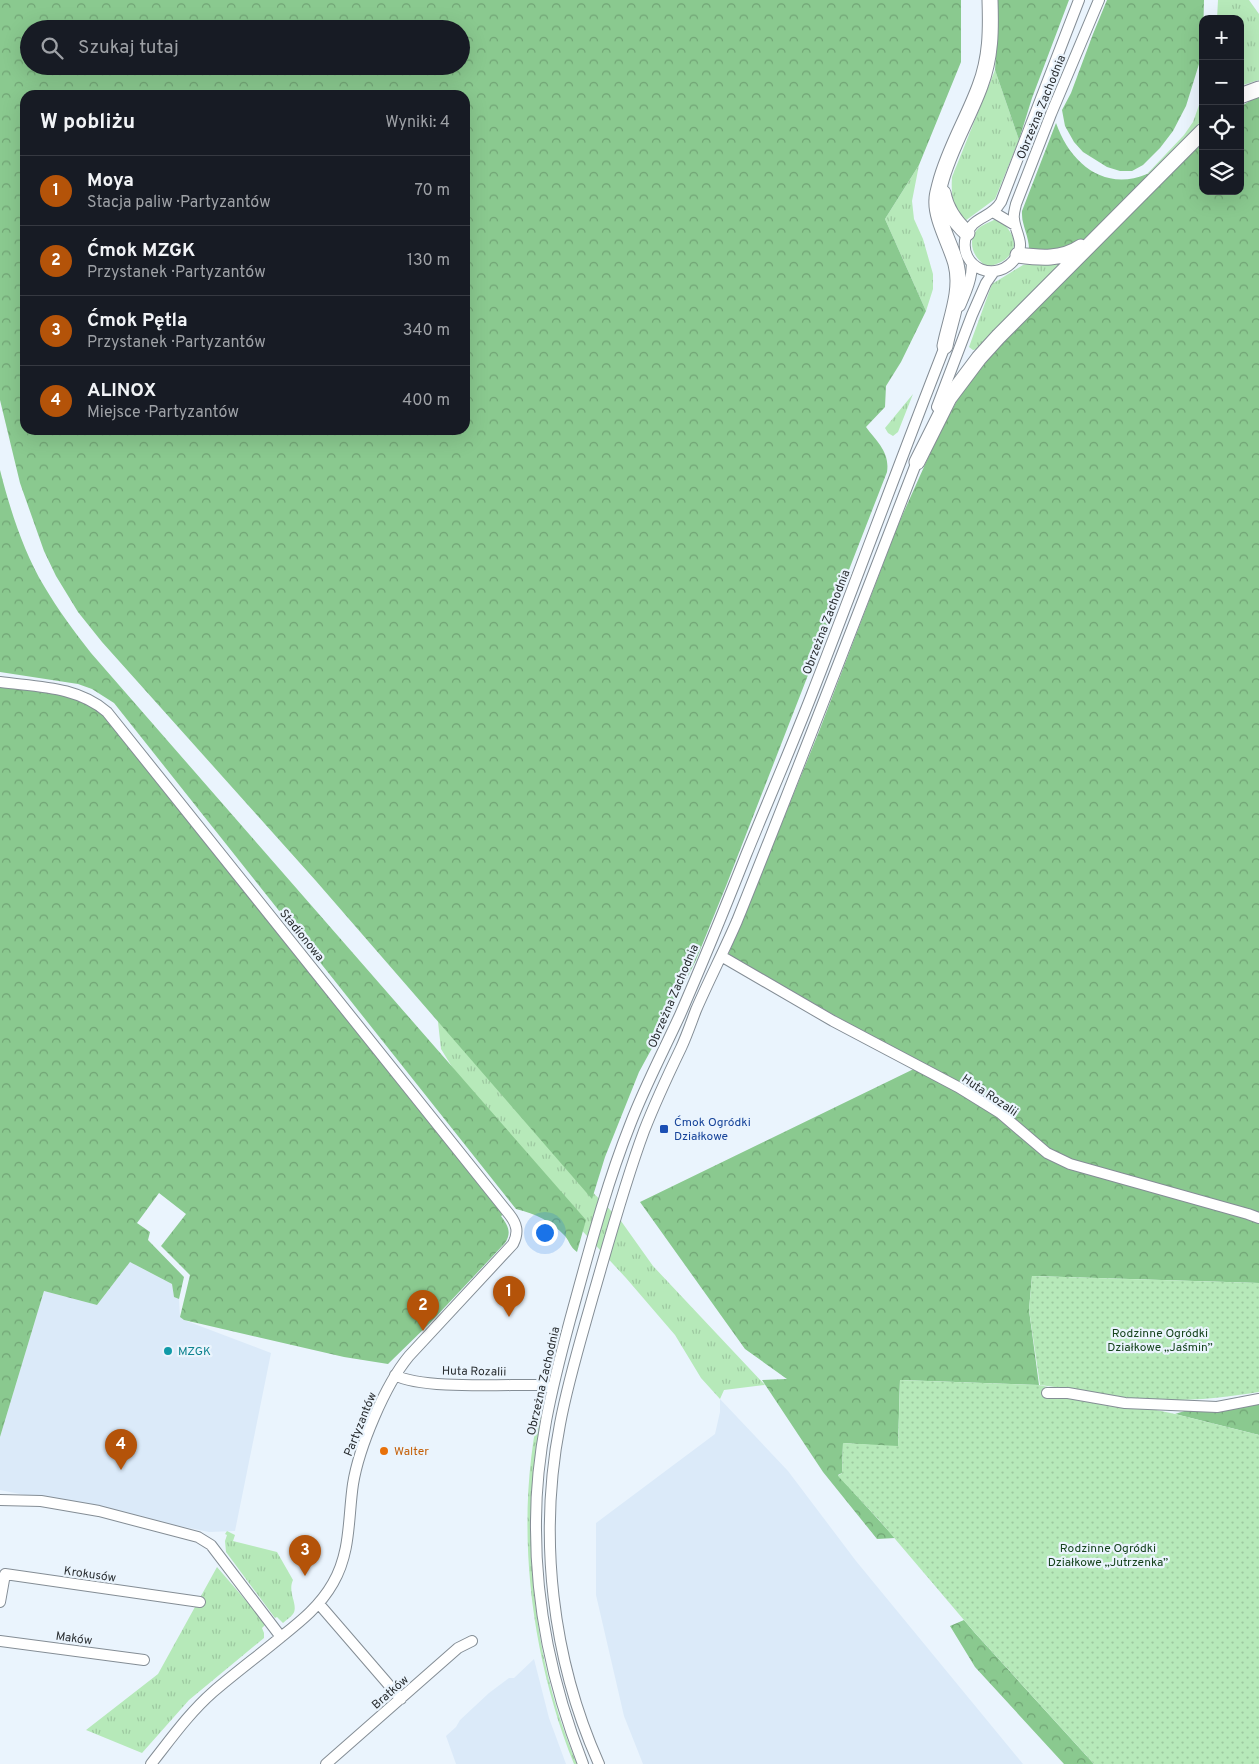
<!DOCTYPE html>
<html lang="pl">
<meta charset="utf-8">
<style>
body{margin:0;font-family:Overpass,sans-serif;background:#20242c;color:#f1f3f6}
.controls{position:absolute;right:15px;top:15px;display:grid;overflow:hidden;border-radius:10px;box-shadow:0 5px 20px #0002}
.controls button{width:45px;height:45px;display:grid;place-items:center;padding:0;border:0;border-bottom:1px solid #363941;background:#171b24;color:#f1f3f6;font:25px sans-serif}
.you{position:absolute;left:544px;top:1232px;width:18px;height:18px;margin:-12px;border:4px solid #fff;border-radius:50%;background:#1a73e8;box-shadow:0 0 0 8px #1a73e833}
.badge{display:grid;place-items:center;width:32px;height:32px;border-radius:50%;background:#b45309;color:#fff;font-size:16px;font-weight:700}
.pin{position:absolute;translate:-50% -41px;filter:drop-shadow(0 1px 2px #0008)}
.pin::after{content:'';position:absolute;top:26px;width:18px;height:15px;background:inherit;clip-path:polygon(0 0,100% 0,50% 100%)}
.list{margin:0;padding:0;list-style:none}
h2{display:flex;justify-content:space-between;align-items:center;height:65px;margin:0;padding:0 20px;font-size:21px}
h2 small{font-size:16px;font-weight:400;color:#9ea1a6}
.list li{display:grid;grid-template-columns:32px 1fr auto;gap:15px;align-items:center;box-sizing:border-box;height:70px;padding:0 20px;border-top:1px solid #363941}
.list b{display:block;font-size:19px;white-space:nowrap}
.list p{margin:0;font-size:16px;white-space:nowrap;color:#9ea1a6}
.list em{font-size:16px;font-style:normal;color:#9ea1a6}
.icon{flex:none;width:28px;height:28px;fill:none;stroke:currentColor;stroke-width:2;stroke-linecap:round;stroke-linejoin:round}
.map{position:relative;flex:none;width:1259px;height:1764px;overflow:hidden}
.search{position:absolute;background:#171b24;box-shadow:0 5px 20px #0002;left:20px;top:20px;width:450px;height:55px;display:flex;align-items:center;gap:12px;box-sizing:border-box;padding:0 18px;border-radius:28px;color:#9ea1a6;font-size:19px}
.panel{position:absolute;background:#171b24;box-shadow:0 5px 20px #0002;left:20px;top:90px;width:450px;height:345px;border-radius:15px}
.map>svg:first-child{display:block}
.built{fill:#dbeaf9}
.grass{fill:url(#grass-tufts)}
.forest{fill:url(#forest-crowns);fill-rule:evenodd}
.garden{fill:url(#garden-dots)}
.lines{fill:none;stroke-linecap:round;stroke-linejoin:round}
.minor-casing{stroke:#848d95;stroke-width:12}
.highway-casing{stroke:#848d95;stroke-width:17}
.minor{stroke:#fff;stroke-width:10}
.highway{stroke:#fff;stroke-width:15}
.transit-dot{fill:#1a4fb4;stroke:#eaf4fd;stroke-width:2}
.culture-dot{fill:#0f9aa8;stroke:#eaf4fd;stroke-width:2}
.food-dot{fill:#e8710a;stroke:#eaf4fd;stroke-width:2}
.labels{text-anchor:middle;stroke-width:4.5;stroke-linejoin:round;paint-order:stroke}
.street-label{font-size:12px;fill:#2a2e31;stroke:#eaf4fd}
.transit-label{font-size:12px;fill:#164399;stroke:#eaf4fd;text-anchor:start}
.park-label{font-size:12px;fill:#17441e;stroke:#eaf4fd}
.culture-label{font-size:12px;fill:#0d838f;stroke:#eaf4fd;text-anchor:start}
.food-label{font-size:12px;fill:#c56008;stroke:#eaf4fd;text-anchor:start}
</style>
<div class="map">
<svg width="1259" height="1764" viewBox="0 0 1259 1764">
<defs>
<pattern id="grass-tufts" width="24" height="20" patternUnits="userSpaceOnUse" patternTransform="scale(1.25)"><rect width="24" height="20" fill="#b6e9b9"/><path d="M3 7l-1-3M5 7V3M7 7l1-3M15 17l-1-3M17 17v-4M19 17l1-3" fill="none" stroke="#9dc8a0"/></pattern>
<pattern id="forest-crowns" width="20" height="18" patternUnits="userSpaceOnUse" patternTransform="scale(1.25)"><rect width="20" height="18" fill="#8ac98f"/><path d="M2 6a3 3 0 1 1 6 0M12 15a3 3 0 1 1 6 0" fill="none" stroke="#71a475"/></pattern>
<pattern id="garden-dots" width="8" height="8" patternUnits="userSpaceOnUse" patternTransform="scale(1.25)"><rect width="8" height="8" fill="#b6e9b9"/><path d="M2 2h.1M6 6h.1" fill="none" stroke="#9dc8a0" stroke-width="1.8" stroke-linecap="round"/></pattern>
</defs>
<rect width="100%" height="100%" fill="#eaf4fd"/>
<path class="built" d="M130,1262L172,1284L174,1296L179,1299L180,1317L184,1320L271,1353L235,1531L209,1532L0,1490V1437L44,1291L97,1305Z
M720,1399L788,1471L856,1561L1023,1764H643L624,1716L596,1595V1523L715,1434L720,1412Z
M534,1659L549,1718L566,1764H456L446,1736L456,1727L460,1720L489,1693L509,1678H514Z"/>
<path class="grass" d="M1218,0H1249L1259,14V80L1240,86V19H1217Z
M995,70L1019,140L995,199L965,221C952,209 951,193 952,177Z
M1203,94V119L1150,175L1147,174L1184,135L1193,122Z
M919,165L912,201L914,219L923,239L933,274V289L926,311L885,219Z
M997,218C1010,228 1022,244 1007,258C1002,263 995,264 989,267C976,262 966,244 976,231C981,224 990,223 997,218Z
M1076,256L978,349L973,350L969,347L992,284L1023,265Z
M913,394L898,432L893,436L888,433L885,428Z
M435,995L562,1161L621,1221L653,1266L765,1385L724,1390L720,1399L701,1378L675,1335L626,1278L562,1209L486,1122L441,1049Z
M543,1393L545,1398C520,1520 528,1648 577,1764H574C528,1650 513,1512 543,1393Z
M227,1531L235,1535L233,1541L277,1552L293,1580C287,1593 299,1605 293,1614C291,1617 286,1620 283,1623L277,1617L275,1618L226,1552L225,1541L227,1535L225,1534Z
M217,1567L266,1624L262,1628L264,1633V1638L189,1700L142,1753L86,1730L158,1674Z"/>
<path class="forest" d="M0,0H961V62L919,165L885,219L926,311L901,362L886,386L885,407L866,427C877,442 890,452 887,472L726,886L696,960L657,1039L639,1072L605,1157L592,1199L316,881L102,642L78,612L56,576L44,551L20,483L0,400ZM29,29H461V66H29ZM25,95H465V430H25Z
M996,0H1069L1032,98L1019,140L995,70L997,40Z
M1107,0H1204L1203,41L1199,64L1186,106L1173,131L1160,148L1143,165L1132,171H1120L1107,167L1083,152L1074,142L1065,126L1062,110L1071,93L1093,34Z
M1259,97V1283L1032,1276L1029,1310L1039,1385L900,1380L898,1447L843,1443L842,1473L838,1475L895,1538L877,1539L823,1472L762,1380L787,1379L745,1349L640,1202L922,1065L728,955L818,734L898,525L940,431L972,374L998,344L1203,141V191H1240V107L1253,99Z
M1056,123C1070,163 1104,192 1147,174L1150,175C1131,193 1088,244 1064,250C1054,252 1040,251 1029,252C1030,237 1021,225 1022,211Z
M0,470C10,509 23,551 44,586C58,610 74,631 91,653L586,1220L577,1252C570,1247 570,1242 565,1236C551,1221 536,1214 516,1209L114,703L92,689L78,684L0,672Z
M0,686C35,691 79,690 105,717L504,1214L501,1216C508,1226 512,1232 505,1243L430,1323L388,1364L344,1357L184,1320L180,1317L190,1275L161,1246L186,1214L159,1193L137,1223L150,1232L148,1240L184,1277L179,1299L174,1297L172,1284L130,1262L97,1305L44,1291L0,1437Z
M1259,1402V1435L1175,1414L1188,1410Z
M964,1620L975,1633L1094,1764H1064L975,1667L950,1626Z"/>
<path class="garden" d="M1032,1276L1259,1283V1392C1216,1399 1171,1403 1128,1398C1099,1395 1070,1389 1040,1385L1029,1310Z
M900,1380L1039,1385L1175,1414L1259,1435V1764H1094L975,1633L879,1520L838,1476L842,1473L843,1443L898,1446Z"/>
<g class="lines">
<defs>
<path id="minor" d="M1079,0L1001,202C991,219 972,216 966,236C957,268 998,286 1017,256C1025,243 1015,232 1014,219C1013,214 1015,209 1016,204L1051,114L1099,0
M993,212L1015,225
M960,306C966,292 972,279 972,263
M937,407L972,315L986,283L993,273
M0,682C37,687 77,686 107,712L509,1214C517,1224 519,1232 513,1244L409,1356C385,1385 359,1447 353,1484C348,1518 351,1552 333,1583C320,1606 301,1621 281,1637C258,1656 235,1673 213,1692C189,1713 170,1740 151,1764
M721,956L833,1021L958,1087L1000,1113L1047,1153L1070,1164L1248,1214L1259,1218
M395,1375C423,1390 508,1384 543,1385L552,1389
M1047,1393H1068L1125,1403L1217,1407L1259,1399
M0,1500L41,1501L99,1511L198,1537L211,1545L281,1637
M0,1602L5,1574L200,1602
M319,1604L401,1699
M0,1641L144,1660
M326,1764L458,1648L472,1641
M583,1764C552,1685 535,1605 536,1521C536,1452 552,1387 570,1320C588,1255 605,1188 630,1125C644,1088 663,1052 680,1015C703,962 725,908 746,855C768,801 791,748 812,694C858,576 901,458 947,341
M599,1764C552,1659 538,1537 560,1424C568,1381 581,1339 593,1296C609,1241 624,1185 644,1131C655,1103 668,1075 681,1048C687,1035 691,1023 696,1010C709,980 724,951 737,921C799,767 859,611 919,456"/>
<path id="highway" d="M1240,96L1259,89
M943,193C946,209 955,222 967,233
M1018,255C1040,258 1062,260 1081,247
M945,346C950,320 963,291 956,264C951,245 935,218 937,199C937,194 939,189 940,184C949,149 968,119 980,86C991,57 991,30 990,0
M917,462L949,398L979,358L998,337L1203,131"/>
</defs>
<use href="#minor" class="minor-casing"/>
<use href="#highway" class="highway-casing"/>
<use href="#minor" class="minor"/>
<use href="#highway" class="highway"/>
</g>
<rect class="transit-dot" x="659" y="1124" width="10" height="10" rx="2.5"/>
<circle class="culture-dot" cx="168" cy="1351" r="5"/>
<circle class="food-dot" cx="384" cy="1451" r="5"/>
<g class="labels">
<g class="street-label">
<text transform="translate(1041 107) rotate(-68)" y="4">Obrzeżna Zachodnia</text>
<text transform="translate(826 622) rotate(-69)" y="4">Obrzeżna Zachodnia</text>
<text transform="translate(302 935) rotate(51)" y="4">Stadionowa</text>
<text transform="translate(673 996) rotate(-67)" y="4">Obrzeżna Zachodnia</text>
<text transform="translate(990 1095) rotate(34)" y="4">Huta Rozalii</text>
<text transform="translate(474 1371) rotate(1)" y="4">Huta Rozalii</text>
<text transform="translate(543 1381) rotate(-77)" y="4">Obrzeżna Zachodnia</text>
<text transform="translate(360 1424) rotate(-68)" y="4">Partyzantów</text>
<text transform="translate(90 1574) rotate(8)" y="4">Krokusów</text>
<text transform="translate(74 1638) rotate(8)" y="4">Maków</text>
<text transform="translate(390 1692) rotate(-41)" y="4">Bratków</text>
</g>
<g class="transit-label">
<text x="674" y="1126">Ćmok Ogródki<tspan x="674" dy="14">Działkowe</tspan></text>
</g>
<g class="park-label">
<text x="1160" y="1337">Rodzinne Ogródki<tspan x="1160" dy="14">Działkowe „Jaśmin”</tspan></text>
<text x="1108" y="1552">Rodzinne Ogródki<tspan x="1108" dy="14">Działkowe „Jutrzenka”</tspan></text>
</g>
<g class="culture-label">
<text x="178" y="1355">MZGK</text>
</g>
<g class="food-label">
<text x="394" y="1455">Walter</text>
</g>
</g>
</svg>
<div class="controls">
<button>+</button>
<button>−</button>
<button><svg class="icon" aria-label="locate" viewBox="0 0 24 24"><circle cx="12" cy="12" r="6"/><path d="M12 2v4M12 18v4M2 12h4M18 12h4"/></svg></button>
<button><svg class="icon" aria-label="layers" viewBox="0 0 24 24"><path d="M12 4l9 5-9 5-9-5zM3 14l9 5 9-5"/></svg></button>
</div>
<div class="you"></div>
<div class="pin badge" style="left:509px;top:1317px">1</div>
<div class="pin badge" style="left:423px;top:1331px">2</div>
<div class="pin badge" style="left:305px;top:1576px">3</div>
<div class="pin badge" style="left:121px;top:1470px">4</div>
<div class="search"><svg class="icon" aria-label="search" viewBox="0 0 24 24"><circle cx="10" cy="10" r="6"/><path d="M15 15l6 6"/></svg>Szukaj tutaj</div>
<section class="panel">
<h2>W pobliżu<small>Wyniki: 4</small></h2>
<ul class="list">
<li><span class="badge">1</span><div><b>Moya</b><p>Stacja paliw · Partyzantów</p></div><em>70 m</em></li>
<li><span class="badge">2</span><div><b>Ćmok MZGK</b><p>Przystanek · Partyzantów</p></div><em>130 m</em></li>
<li><span class="badge">3</span><div><b>Ćmok Pętla</b><p>Przystanek · Partyzantów</p></div><em>340 m</em></li>
<li><span class="badge">4</span><div><b>ALINOX</b><p>Miejsce · Partyzantów</p></div><em>400 m</em></li>
</ul>
</section>
</div>
